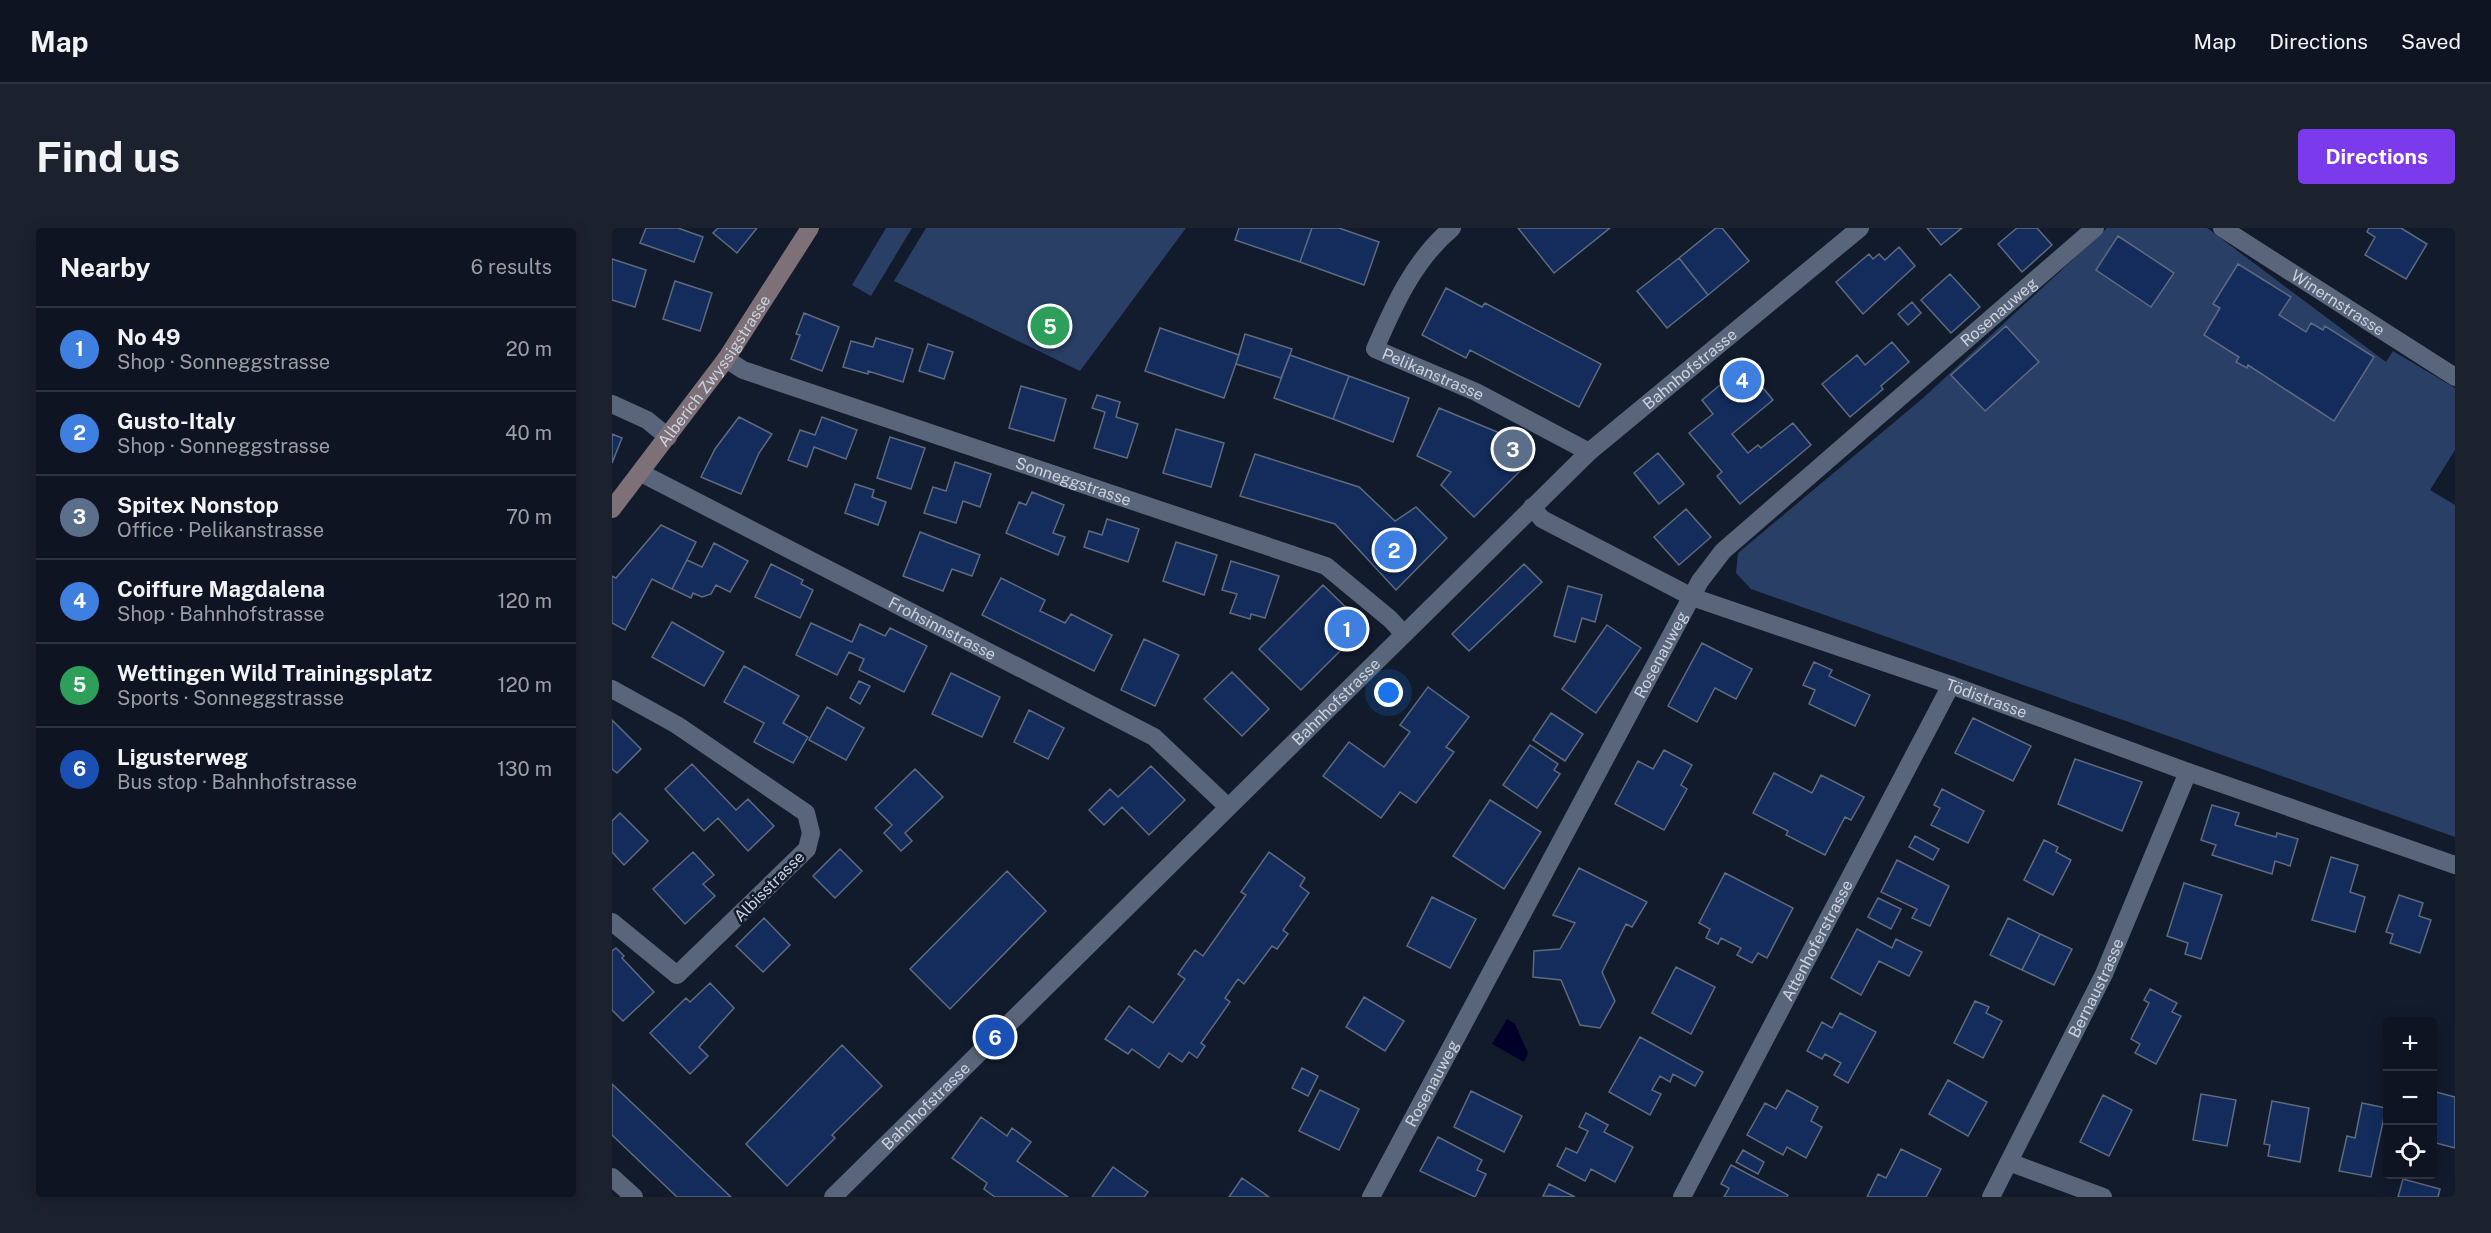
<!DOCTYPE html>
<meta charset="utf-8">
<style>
body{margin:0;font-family:"Public Sans",sans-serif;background:#1c212e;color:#f1f3f6}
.controls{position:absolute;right:18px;bottom:18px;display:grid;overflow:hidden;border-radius:6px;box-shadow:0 3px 15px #0003}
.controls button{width:54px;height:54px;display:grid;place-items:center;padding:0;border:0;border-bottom:2px solid #2e333f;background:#0e1421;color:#f1f3f6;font:30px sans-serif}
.you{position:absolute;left:777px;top:465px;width:21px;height:21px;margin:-15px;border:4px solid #fff;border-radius:50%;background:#1a73e8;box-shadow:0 0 0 9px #1a73e833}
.badge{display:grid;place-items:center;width:39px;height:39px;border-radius:50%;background:#7c3aed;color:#fff;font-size:20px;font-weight:700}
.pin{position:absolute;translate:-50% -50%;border:3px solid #fff;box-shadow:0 2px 6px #0006}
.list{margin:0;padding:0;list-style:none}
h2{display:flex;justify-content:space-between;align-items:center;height:78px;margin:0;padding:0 24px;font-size:26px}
h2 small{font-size:20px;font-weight:400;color:#9b9ea5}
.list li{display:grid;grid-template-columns:39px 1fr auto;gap:18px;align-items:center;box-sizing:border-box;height:84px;padding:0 24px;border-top:2px solid #2e333f}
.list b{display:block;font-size:22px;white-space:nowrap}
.list p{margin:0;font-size:20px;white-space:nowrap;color:#9b9ea5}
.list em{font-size:20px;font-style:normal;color:#9b9ea5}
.icon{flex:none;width:33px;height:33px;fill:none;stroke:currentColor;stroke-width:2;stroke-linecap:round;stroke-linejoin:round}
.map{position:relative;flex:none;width:1843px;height:969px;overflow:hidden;border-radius:6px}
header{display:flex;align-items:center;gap:36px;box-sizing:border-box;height:84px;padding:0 30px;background:#0e1421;border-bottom:2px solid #2e333f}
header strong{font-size:28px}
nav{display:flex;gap:33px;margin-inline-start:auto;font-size:21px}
.intro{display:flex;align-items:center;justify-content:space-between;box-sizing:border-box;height:144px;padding:0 36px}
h1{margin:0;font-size:42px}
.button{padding:15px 27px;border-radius:6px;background:#7c3aed;color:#fff;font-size:21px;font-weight:700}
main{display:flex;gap:36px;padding:0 36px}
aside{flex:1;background:#0e1421;border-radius:6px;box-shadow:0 3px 15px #0003}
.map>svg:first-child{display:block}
.green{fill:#2a3f66}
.water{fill:#000029}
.building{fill:#132c5c;stroke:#5e6a7f;stroke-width:1.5}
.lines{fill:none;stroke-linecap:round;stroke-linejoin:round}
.street{stroke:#59657a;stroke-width:18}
.secondary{stroke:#7d7077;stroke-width:18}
.labels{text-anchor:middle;stroke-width:5;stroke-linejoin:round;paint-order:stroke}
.street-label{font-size:16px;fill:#ccd3df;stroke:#121b2c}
</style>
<header>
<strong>Map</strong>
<nav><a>Map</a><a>Directions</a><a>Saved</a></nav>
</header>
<div class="intro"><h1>Find us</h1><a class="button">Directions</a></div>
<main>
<aside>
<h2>Nearby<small>6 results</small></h2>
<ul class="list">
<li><span class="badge" style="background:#3f7fe0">1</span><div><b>No 49</b><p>Shop · Sonneggstrasse</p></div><em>20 m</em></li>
<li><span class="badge" style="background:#3f7fe0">2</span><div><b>Gusto-Italy</b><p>Shop · Sonneggstrasse</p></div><em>40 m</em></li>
<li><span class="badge" style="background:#5c6f8a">3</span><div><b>Spitex Nonstop</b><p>Office · Pelikanstrasse</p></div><em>70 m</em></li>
<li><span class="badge" style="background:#3f7fe0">4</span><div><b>Coiffure Magdalena</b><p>Shop · Bahnhofstrasse</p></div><em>120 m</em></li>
<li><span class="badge" style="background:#2e9e5b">5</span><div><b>Wettingen Wild Trainingsplatz</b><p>Sports · Sonneggstrasse</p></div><em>120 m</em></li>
<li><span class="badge" style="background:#1a4fb4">6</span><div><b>Ligusterweg</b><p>Bus stop · Bahnhofstrasse</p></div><em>130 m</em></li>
</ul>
</aside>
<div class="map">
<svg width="1843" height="969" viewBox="0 0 1843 969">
<rect width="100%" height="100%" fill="#121b2c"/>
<path class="green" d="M274,0H300L259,68L240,57Z
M314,0H574L468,143L282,53Z
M1495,0H1595L1774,134L1781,123L1843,160V222L1818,262L1843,277V609L1139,361L1124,345L1126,325L1310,171Z"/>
<path class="water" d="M895,791L903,796L916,825L912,834L880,816Z"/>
<path class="building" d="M34,0H66L91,9L82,34L28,15Z
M106,0H145L125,25L101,5Z
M627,0H700L688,34L623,12Z
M700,0H727L767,14L752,57L688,34Z
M906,0H998L942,45Z
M1104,0H1110L1137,33L1096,67L1067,30Z
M1315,0H1350L1329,17Z
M1405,0H1425L1440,17L1410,44L1386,16Z
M1757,0H1789L1815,16L1794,51L1753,27L1763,9L1755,4Z
M1506,8L1562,45L1539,79L1484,42Z
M1287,19L1303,38L1251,86L1224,54L1257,26L1261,31L1267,26L1273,32Z
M1067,30L1096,67L1055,100L1025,63Z
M0,31L34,42L23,79L0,72Z
M1626,36L1679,69L1667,87L1694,104L1699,95L1711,102L1713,98L1762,129L1722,193L1636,137L1635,140L1624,134L1627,129L1592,107L1608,80L1601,76Z
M1338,46L1368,79L1339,105L1309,72Z
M63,53L100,65L88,103L51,91Z
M834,60L870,79L873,75L989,136L967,179L858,122L854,130L810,107Z
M1300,74L1309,85L1296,97L1286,86Z
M192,85L227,99L210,143L179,131L188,107L184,106Z
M1394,98L1427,134L1373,183L1339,147Z
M548,100L627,127L612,170L533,143Z
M633,106L680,121L669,150L624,136Z
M264,110L301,121L291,154L256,143V146L231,139L239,113L261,119Z
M1280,114L1297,134L1269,158L1271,161L1238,189L1210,156L1245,127L1253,137Z
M316,116L341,124L332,151L307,143Z
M678,127L737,148L721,191L662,170Z
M1132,137L1161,172L1120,206L1136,225L1146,217L1149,220L1181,195L1199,217L1128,276L1105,248L1110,244L1077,205L1101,186L1090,172Z
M737,148L797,170L781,214L721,191Z
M409,158L454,171L442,213L397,200Z
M485,167L508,174L504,189L526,196L515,230L482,220L493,184L480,180Z
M827,180L907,213L918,224L916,235L862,289L829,257L839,244L805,228Z
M127,189L160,206L147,225L129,266L89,249L103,221Z
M210,189L245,202L234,231L202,219L195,239L176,232L188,202L203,207Z
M564,201L612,215L599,259L551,245Z
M0,206L10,210L0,235Z
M278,209L313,220L299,261L265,250Z
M1046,225L1072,256L1047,276L1022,245Z
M643,226L747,259L783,293L804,279L835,310L784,362L723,296L628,268Z
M343,234L379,246L368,279L351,273L344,295L312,285L321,259L334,263Z
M243,256L262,262L260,269L274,274L266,297L233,285Z
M420,264L452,277L441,305L453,309L446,327L394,305L407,274L414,277Z
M1074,281L1099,309L1067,337L1042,309Z
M495,291L527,301L516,334L472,319L477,303L490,307Z
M49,297L84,314L60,361L40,351L13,402L0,395V348L4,350Z
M308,304L368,327L360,348L340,341L331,363L291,348Z
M564,314L605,327L592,367L551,353Z
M102,315L136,333L118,364L104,357L99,366L90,369L81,365L79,370L60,361L75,332L90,339Z
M619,333L667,348L653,390L639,386L638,391L618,385L625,366L610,362Z
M159,336L191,352L189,356L201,362L188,390L143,369Z
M912,336L930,354L857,423L840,406Z
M389,350L433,372L428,383L453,395L459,386L500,407L482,443L370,387Z
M711,357L753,398L689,462L647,421Z
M956,358L990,367L983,394L970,390L963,414L942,408Z
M60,394L112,424L92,458L40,429Z
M199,395L240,414L248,396L273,408L278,400L315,418L292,464L247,442L252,431L237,424L225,447L184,427Z
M995,397L1029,420L984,485L950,461Z
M532,411L567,427L543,478L509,462Z
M1090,415L1140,441L1124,471L1103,460L1085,494L1056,478Z
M1202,434L1220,442L1217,448L1258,467L1243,498L1197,476L1203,462L1191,457Z
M132,438L187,468L171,495L196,509L181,535L142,514L152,495L112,474Z
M620,444L657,481L630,508L592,471Z
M339,445L388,469L370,509L320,486Z
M247,453L258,458L248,476L238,470Z
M816,459L857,489L834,519L842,524L804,575L788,564L769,590L711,548L737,514L772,539L798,504L788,497Z
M215,479L252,500L234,532L197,512Z
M417,482L452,500L436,531L402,514Z
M939,485L971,506L953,533L921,512Z
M1361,490L1419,518L1401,553L1343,525Z
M0,492L29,521L5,545L0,541Z
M918,517L946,536L942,542L948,546L925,580L891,557Z
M1052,522L1080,537L1069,557L1075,561L1052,602L1003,576L1026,533L1041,541Z
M1463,531L1530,554L1510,603L1446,576Z
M80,536L124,582L136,571L162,598L136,623L106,590L92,603L53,561Z
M539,538L573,572L537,607L510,579L492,597L477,582L498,561L506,569Z
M303,541L331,569L293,605L300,613L289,623L272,605L280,597L263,580Z
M1162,545L1200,565L1209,547L1252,569L1239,592L1233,589L1213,627L1174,607L1176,603L1141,585Z
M1330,561L1372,583L1356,615L1319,597L1328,580L1322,577Z
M878,572L929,604L892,661L841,628Z
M1600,577L1627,585L1623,597L1664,609L1665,605L1686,611L1678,638L1663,633L1660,646L1600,627L1604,617L1589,612Z
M8,585L36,613L12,637L0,624V593Z
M1303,608L1327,621L1321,632L1297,619Z
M1432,612L1446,619L1444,624L1459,632L1441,667L1412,652Z
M228,621L250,643L223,670L201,648Z
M81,624L102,647L91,656L103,668L73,696L41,661Z
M657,624L693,650L688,658L697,665L671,702L676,706L665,721L660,718L632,756L626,751L613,770L618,774L589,815L593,818L585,830L577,824L570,834L557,825L547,840L520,821L516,826L493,811L517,778L541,795L573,751L566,746L583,722L591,728L634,667L629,664Z
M1719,629L1746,637L1738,664L1753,669L1743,704L1700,692Z
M1285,632L1337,658L1318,698L1300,690L1305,681L1269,664Z
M967,640L1035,674L1020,699L1014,696L990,744L1003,773L988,800L968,797L949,752L921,749L922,723L948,721L963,695L941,687Z
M395,643L434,683L338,781L298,741Z
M1113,645L1181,680L1155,730L1146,725L1140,735L1125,727L1129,720L1109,710L1106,716L1094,710L1098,701L1087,695Z
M1572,655L1610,667L1589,731L1573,726L1576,715L1555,708Z
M1787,667L1811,675L1807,688L1819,692L1808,725L1778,715L1781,706L1774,704Z
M820,669L864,691L838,740L795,718Z
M1266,670L1289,681L1279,701L1256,689Z
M152,690L178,717L151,744L124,718Z
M1396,690L1428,706L1410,742L1378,727Z
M1245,701L1280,720L1284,711L1310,724L1297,748L1267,733L1249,767L1219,750Z
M1428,706L1460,721L1442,757L1410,742Z
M4,720L12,728L10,730L42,764L11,793L0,782V723Z
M1064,739L1103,759L1079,806L1040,785Z
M98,755L122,780L87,819L96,828L78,846L38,805L74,770L78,774Z
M1538,761L1565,775L1560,784L1569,788L1544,836L1523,825L1528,816L1519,811L1537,775L1532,772Z
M752,769L792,793L773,823L734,799Z
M1363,773L1377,779L1374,785L1390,793L1371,830L1342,815Z
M1228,785L1264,804L1236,855L1222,847L1229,835L1213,826L1210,831L1195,823L1210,794L1220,800Z
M1028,809L1091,844L1083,858L1061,846L1058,854L1048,848L1040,862L1049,866L1038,887L997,864Z
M230,817L270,858L220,907L223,910L175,958L134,916Z
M690,840L706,848L696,868L680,860Z
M1336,852L1375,874L1356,908L1317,886Z
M0,856L119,969H65L0,907Z
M708,862L747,881L727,922L687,903Z
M1175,862L1206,879L1199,893L1210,899L1194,930L1175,919L1171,927L1135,907L1153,875L1164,881Z
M859,863L910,888L892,924L842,899Z
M1820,863L1843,869V920L1820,914Z
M1589,866L1624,872L1615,918L1581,912Z
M1491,867L1520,882L1497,928L1468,914Z
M1660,873L1697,880L1688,934L1656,928L1658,917L1652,916Z
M1750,875L1774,880L1759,949L1727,943L1735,908L1743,910Z
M974,885L996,897L992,904L1021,919L1003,954L979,941L973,953L945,938L954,920L965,925L976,903L967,899Z
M369,889L395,908L400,900L419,914L405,933L456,969H383L372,961L375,955L340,930Z
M826,909L870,932L865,942L874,946L863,969L808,943Z
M1289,921L1329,941L1314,969H1255L1266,946L1274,950Z
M1131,922L1152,934L1146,946L1124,934Z
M1119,937L1176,967L1175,969H1112L1117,960L1109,956Z
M501,939L536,964L532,969H480Z
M630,950L657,969H617Z
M1791,951L1828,961L1826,969H1786Z
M937,956L963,969L931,968Z"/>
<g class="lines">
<g class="street">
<path id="s1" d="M840,0C802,32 782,77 763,121L864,164L977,224"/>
<path id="s2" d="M1610,0L1843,149"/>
<path id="s3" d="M114,131L131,142L714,338L778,391L791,405"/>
<path d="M0,176L35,192L56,209"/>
<path id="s4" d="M29,245L542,509L616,579"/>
<path id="s5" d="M920,279L930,291L1080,369L1339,457L1576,544L1843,637"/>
<path d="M0,461L65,497L194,585L199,605L195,621L65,747L0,694"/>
<path d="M1397,934L1491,969"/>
<path d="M0,949L22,969"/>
<path id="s6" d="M221,969L977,224L1248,0"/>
<path id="s7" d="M759,969L1088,353L1111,323L1483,0"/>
<path id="s8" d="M1070,969L1339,457"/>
<path id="s9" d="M1379,969L1492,746L1576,544"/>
</g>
<path class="secondary" id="s10" d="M0,281L114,131L198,0"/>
</g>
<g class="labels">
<g class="street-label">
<text dy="6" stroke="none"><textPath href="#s2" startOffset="138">Winernstrasse</textPath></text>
<text dy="6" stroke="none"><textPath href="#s7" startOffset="1101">Rosenauweg</textPath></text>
<text dy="6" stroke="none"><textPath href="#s6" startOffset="1192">Bahnhofstrasse</textPath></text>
<text dy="6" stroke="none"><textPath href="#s10" startOffset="172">Alberich Zwyssigstrasse</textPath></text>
<text dy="6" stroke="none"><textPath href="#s1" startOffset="208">Pelikanstrasse</textPath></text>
<text dy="6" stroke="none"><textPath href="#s3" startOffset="369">Sonneggstrasse</textPath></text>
<text dy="6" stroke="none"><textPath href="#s4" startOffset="339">Frohsinnstrasse</textPath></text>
<text dy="6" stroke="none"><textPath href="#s7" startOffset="615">Rosenauweg</textPath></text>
<text dy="6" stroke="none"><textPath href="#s5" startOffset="496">Tödistrasse</textPath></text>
<text dy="6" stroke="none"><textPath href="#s6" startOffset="706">Bahnhofstrasse</textPath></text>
<text transform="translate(157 658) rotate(-45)" y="6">Albisstrasse</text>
<text dy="6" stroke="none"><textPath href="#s8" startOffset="290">Attenhoferstrasse</textPath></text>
<text dy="6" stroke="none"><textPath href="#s9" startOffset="234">Bernaustrasse</textPath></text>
<text dy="6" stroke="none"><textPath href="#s7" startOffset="129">Rosenauweg</textPath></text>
<text dy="6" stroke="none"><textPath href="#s6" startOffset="130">Bahnhofstrasse</textPath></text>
</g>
</g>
</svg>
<div class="controls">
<button>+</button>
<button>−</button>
<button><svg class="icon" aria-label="locate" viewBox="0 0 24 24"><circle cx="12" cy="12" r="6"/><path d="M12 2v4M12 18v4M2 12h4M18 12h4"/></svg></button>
</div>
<div class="you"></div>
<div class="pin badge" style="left:735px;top:401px;background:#3f7fe0">1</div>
<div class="pin badge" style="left:782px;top:322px;background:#3f7fe0">2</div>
<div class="pin badge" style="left:901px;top:221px;background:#5c6f8a">3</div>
<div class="pin badge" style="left:1130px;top:152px;background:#3f7fe0">4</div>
<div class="pin badge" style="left:438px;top:98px;background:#2e9e5b">5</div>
<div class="pin badge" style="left:383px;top:809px;background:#1a4fb4">6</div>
</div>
</main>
